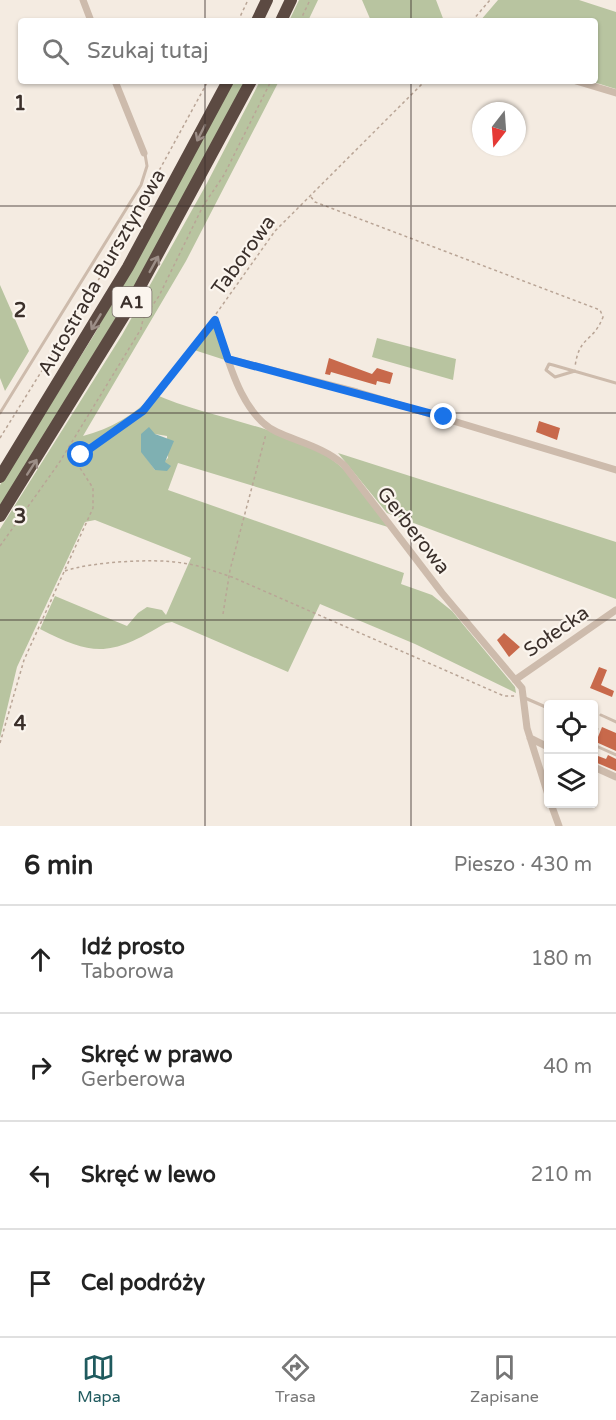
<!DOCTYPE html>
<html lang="pl">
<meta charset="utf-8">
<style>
body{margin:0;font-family:"Varela Round",sans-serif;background:#f6f6f6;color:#222}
.controls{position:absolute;right:18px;bottom:18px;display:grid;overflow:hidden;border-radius:6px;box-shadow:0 2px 4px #0004}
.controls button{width:54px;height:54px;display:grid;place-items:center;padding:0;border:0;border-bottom:2px solid #e0e0e0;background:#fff;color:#222;font:30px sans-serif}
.compass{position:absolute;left:472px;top:102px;width:54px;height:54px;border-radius:50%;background:#fff;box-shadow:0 2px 4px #0004;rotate:197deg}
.stop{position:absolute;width:18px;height:18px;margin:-14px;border:4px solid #1a73e8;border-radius:50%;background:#fff}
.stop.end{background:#1a73e8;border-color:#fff;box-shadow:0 2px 6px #0008}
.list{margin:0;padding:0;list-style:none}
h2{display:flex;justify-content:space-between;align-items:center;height:78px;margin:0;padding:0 24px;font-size:26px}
h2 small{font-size:20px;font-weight:400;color:#767676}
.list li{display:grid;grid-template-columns:39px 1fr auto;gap:18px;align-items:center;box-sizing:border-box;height:108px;padding:0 24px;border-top:2px solid #e0e0e0}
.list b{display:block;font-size:22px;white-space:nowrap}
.list p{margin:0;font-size:20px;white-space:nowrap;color:#767676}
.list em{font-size:20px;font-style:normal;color:#767676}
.icon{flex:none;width:33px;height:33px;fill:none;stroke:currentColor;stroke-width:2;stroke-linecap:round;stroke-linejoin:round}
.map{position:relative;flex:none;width:616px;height:826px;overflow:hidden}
.search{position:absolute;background:#fff;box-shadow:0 2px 4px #0004;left:18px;right:18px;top:18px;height:66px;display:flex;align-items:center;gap:15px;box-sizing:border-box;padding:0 21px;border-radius:6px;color:#767676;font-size:22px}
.sheet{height:510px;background:#fff}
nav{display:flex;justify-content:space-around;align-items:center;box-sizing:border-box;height:84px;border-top:2px solid #e0e0e0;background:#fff;font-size:16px;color:#767676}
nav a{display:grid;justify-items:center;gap:3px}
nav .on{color:#1f5a5e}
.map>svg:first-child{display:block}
.green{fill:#b8c4a0;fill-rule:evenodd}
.water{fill:#7fb0b2}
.building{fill:#c8694b}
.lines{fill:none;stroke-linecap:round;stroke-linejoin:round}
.path{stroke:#b9a596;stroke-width:1.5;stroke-dasharray:3 3;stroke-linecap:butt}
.lane{stroke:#cdbbac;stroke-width:3}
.street{stroke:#cdbbac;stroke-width:7}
.highway{stroke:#5c4a42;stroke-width:12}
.oneway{stroke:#9c8e87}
.route{stroke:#1a73e8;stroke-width:8}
.grid{fill:none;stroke:#3b302b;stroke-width:1.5;stroke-opacity:0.55}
.labels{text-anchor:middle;stroke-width:4.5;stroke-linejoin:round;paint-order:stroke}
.shield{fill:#fbf5ee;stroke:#756b66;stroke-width:1.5}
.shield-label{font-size:18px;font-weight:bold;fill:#3b302b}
.street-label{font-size:20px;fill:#3b302b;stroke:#fbf5ee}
.grid-label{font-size:20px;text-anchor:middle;font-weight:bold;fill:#3b302b;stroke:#fbf5ee;stroke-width:4.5;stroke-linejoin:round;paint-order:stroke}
</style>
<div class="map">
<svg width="616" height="826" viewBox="0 0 616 826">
<rect width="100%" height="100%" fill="#f4ebe1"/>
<path class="green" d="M299,0H318L308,21H289Z
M362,0H436L444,21H371Z
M498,0H579L616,12V89L590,81H595V21H480Z
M233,81H246L147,267L0,507V485L94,335Z
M260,81H279L186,261L83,436C110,429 135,415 154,394C207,418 295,428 339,465C357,479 373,509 388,527L178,463L168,490L404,573L401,584L432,595L452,611L515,687L516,693L415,644L320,604L288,672L172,622L166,623C112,655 96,658 40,629L55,596L127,626L138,613L147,607L162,610L166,615L191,558L95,520L85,522L17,667L0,738V529L122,335L206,185ZM155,434L167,436L168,458L155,470L142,452V439Z
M0,285L29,351L5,391L0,378Z
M213,325L225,360L191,349Z
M377,338L456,359L453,380L372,357Z
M338,453L616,542V599L387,513Z"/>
<path class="water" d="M149,427L155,434L174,441L165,462L171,466L167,471L155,470L141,452V434Z"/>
<path class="building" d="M329,358L372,374L377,368L393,373L390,384L377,381L376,385L331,372L330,375L325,374Z
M539,421L560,428L557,440L536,432Z
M504,633L520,647L509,657L497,640Z
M599,667L607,670L601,685L614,691L612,697L590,688Z
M602,727L616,733V751L596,742Z
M608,755L616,759V771L595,762L598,756L606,759Z"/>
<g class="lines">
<path class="path" d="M238,21L248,0
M300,21L310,0
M472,21L490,0
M311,197L315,202L600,310L603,317C593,343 579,335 575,367
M216,314L275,231L425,81
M0,438L107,266L208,81
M0,546L59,463L141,329L143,319L159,296L203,206L224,175L271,81
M65,571C90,562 155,558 182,563C199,565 216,572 232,577L504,696H517
M223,614L230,570L266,434
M0,743L24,660L93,508V488L78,465V458L143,411L209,326"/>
<path class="lane" d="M575,371L555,377L546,370L549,364L553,365L616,383
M0,413L141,185L147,166L145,154
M525,698L548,708
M601,715L616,722
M594,728L597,729
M594,745L616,755"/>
<path class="street" d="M83,0L91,21
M115,81L144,153
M576,81L616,93
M215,320C227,355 240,415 277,432C299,442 325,448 344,465L442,593L522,688L527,728L548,795
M228,359L357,392L616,470
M515,680L616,610
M530,738L548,747
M594,767L616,777
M551,804L559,826"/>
<path class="highway" d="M257,21L267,0
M281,21L291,0
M0,477L128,267L228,81
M0,516L128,309L251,81"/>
</g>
<defs><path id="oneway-shaft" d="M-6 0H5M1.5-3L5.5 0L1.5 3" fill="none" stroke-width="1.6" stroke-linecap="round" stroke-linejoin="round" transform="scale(1.5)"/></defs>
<g class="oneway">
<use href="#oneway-shaft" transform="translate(201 133) rotate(117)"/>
<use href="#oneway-shaft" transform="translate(154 264) rotate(-61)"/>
<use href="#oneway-shaft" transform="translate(96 322) rotate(121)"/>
<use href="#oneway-shaft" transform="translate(32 467) rotate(-57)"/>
</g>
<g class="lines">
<path class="route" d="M81,455L143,411L215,320L228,359L444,417"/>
</g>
<path class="grid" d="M205,0V21M411,0V21M205,81V826M411,81V826M0,206H616M0,413H616M0,620H616"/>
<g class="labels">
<rect class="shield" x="112.5" y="287" width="39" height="30" rx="4.5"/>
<g class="shield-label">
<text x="132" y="308">A1</text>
</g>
<g class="street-label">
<text transform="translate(243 255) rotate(-54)" y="7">Taborowa</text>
<text transform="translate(101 272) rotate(-60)" y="7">Autostrada Bursztynowa</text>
<text transform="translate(414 530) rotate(52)" y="7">Gerberowa</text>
<text transform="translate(556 631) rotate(-35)" y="7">Sołecka</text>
</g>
</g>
<g class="grid-label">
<text x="20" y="110">1</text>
<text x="20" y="317">2</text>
<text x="20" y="523">3</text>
<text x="20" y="730">4</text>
</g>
</svg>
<div class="controls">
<button><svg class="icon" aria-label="locate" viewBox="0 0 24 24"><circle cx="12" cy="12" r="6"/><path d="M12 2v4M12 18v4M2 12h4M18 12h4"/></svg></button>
<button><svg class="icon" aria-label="layers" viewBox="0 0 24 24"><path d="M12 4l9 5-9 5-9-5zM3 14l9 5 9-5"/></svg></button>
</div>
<svg class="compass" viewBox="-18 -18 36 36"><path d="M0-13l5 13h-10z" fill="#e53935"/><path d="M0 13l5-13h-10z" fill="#767676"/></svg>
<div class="stop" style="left:81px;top:455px"></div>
<div class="stop end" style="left:444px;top:417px"></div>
<div class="search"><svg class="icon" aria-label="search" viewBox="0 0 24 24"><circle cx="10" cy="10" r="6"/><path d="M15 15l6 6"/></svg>Szukaj tutaj</div>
</div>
<section class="sheet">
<h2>6 min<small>Pieszo · 430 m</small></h2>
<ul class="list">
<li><svg class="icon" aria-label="ahead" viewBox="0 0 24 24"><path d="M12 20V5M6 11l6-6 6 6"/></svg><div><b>Idź prosto</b><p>Taborowa</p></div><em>180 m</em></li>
<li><svg class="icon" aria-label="right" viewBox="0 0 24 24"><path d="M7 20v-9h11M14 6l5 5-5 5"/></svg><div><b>Skręć w prawo</b><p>Gerberowa</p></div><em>40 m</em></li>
<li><svg class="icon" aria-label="left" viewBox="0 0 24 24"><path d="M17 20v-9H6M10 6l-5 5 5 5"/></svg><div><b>Skręć w lewo</b></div><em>210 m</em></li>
<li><svg class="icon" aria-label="arrive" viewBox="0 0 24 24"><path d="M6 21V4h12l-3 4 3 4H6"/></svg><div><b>Cel podróży</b></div></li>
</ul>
</section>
<nav>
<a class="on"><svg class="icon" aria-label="map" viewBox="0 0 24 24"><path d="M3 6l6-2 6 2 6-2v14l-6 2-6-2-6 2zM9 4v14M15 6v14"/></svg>Mapa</a>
<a><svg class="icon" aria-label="directions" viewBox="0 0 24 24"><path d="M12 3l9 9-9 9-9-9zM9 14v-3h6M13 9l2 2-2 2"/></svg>Trasa</a>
<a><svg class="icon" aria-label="saved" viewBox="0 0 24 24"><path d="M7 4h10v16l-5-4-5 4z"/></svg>Zapisane</a>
</nav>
